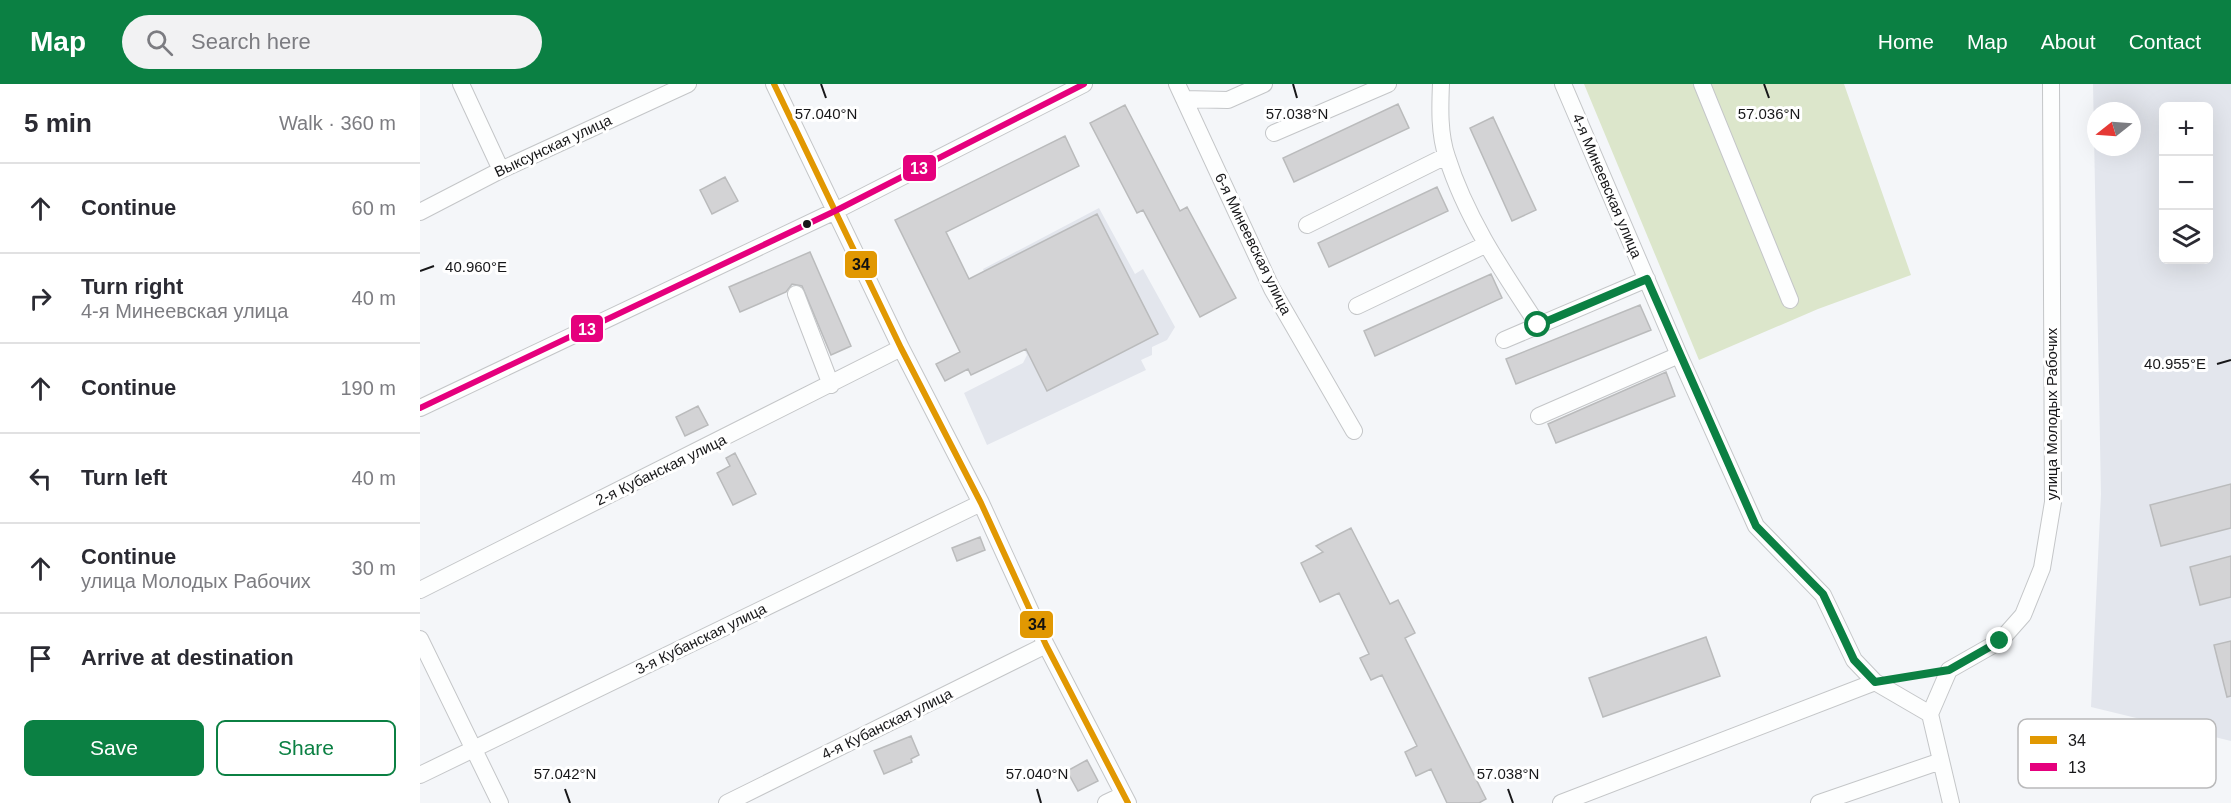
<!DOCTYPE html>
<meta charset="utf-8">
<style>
body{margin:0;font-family:Helvetica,sans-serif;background:#f2f2f3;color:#2b2b33}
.controls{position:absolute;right:18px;top:18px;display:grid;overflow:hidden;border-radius:9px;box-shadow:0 6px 24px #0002}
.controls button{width:54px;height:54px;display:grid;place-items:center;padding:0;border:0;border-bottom:2px solid #e1e1e2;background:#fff;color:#2b2b33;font:30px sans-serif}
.compass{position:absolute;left:1667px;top:18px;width:54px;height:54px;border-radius:50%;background:#fff;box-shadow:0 6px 24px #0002;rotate:253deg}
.stop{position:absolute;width:18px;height:18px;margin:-14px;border:4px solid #0b8043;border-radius:50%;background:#fff}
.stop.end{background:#0b8043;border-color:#fff;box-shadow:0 2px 6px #0008}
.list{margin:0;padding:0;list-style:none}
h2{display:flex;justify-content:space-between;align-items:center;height:78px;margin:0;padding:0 24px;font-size:26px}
h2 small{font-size:20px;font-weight:400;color:#7c7c81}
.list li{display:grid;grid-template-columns:39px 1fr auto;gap:18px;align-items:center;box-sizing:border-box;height:90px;padding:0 24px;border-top:2px solid #e1e1e2}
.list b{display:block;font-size:22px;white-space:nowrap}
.list p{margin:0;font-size:20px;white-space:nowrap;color:#7c7c81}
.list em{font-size:20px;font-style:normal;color:#7c7c81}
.actions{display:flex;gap:12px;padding:18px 24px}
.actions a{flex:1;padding:14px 0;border:2px solid #0b8043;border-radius:9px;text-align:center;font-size:21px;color:#0b8043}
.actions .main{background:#0b8043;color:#fff}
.icon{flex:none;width:33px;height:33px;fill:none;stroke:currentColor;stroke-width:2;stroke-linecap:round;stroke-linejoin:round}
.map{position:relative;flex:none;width:1811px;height:719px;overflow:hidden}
header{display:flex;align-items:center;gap:36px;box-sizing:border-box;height:84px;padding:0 30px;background:#0b8043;color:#fff}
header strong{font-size:28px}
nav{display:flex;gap:33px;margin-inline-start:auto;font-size:21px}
.search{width:420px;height:54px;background:#f2f2f3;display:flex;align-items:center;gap:15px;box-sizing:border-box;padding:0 21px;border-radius:33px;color:#7c7c81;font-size:22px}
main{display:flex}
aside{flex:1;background:#fff}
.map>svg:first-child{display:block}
.built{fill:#e3e6ed;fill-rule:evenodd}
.green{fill:#dce6cb}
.building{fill:#d3d3d5;stroke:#babbbc;stroke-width:1.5}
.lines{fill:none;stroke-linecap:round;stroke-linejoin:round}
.minor-casing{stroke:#c4c6c8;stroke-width:18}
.path{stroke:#e2e2e3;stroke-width:2;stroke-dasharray:4.5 4.5;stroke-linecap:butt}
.minor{stroke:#fdfefe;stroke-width:16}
.bus-1-casing{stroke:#fff;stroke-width:10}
.bus-2-casing{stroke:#fff;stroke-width:10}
.bus-1{stroke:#e19802;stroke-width:6}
.bus-2{stroke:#e5007d;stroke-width:6}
.route{stroke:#0b8043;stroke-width:8}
.ticks{fill:none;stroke:#171719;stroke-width:2}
.bus-dot{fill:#171719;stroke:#fff;stroke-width:2}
.labels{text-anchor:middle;stroke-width:6;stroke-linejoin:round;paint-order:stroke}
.street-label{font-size:15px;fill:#171719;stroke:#fff}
.key{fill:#fff;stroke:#b9b9ba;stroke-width:1.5}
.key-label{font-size:16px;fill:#171719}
.ticks-label{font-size:15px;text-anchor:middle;fill:#171719;stroke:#fff;stroke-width:6;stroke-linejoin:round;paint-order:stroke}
.line-badge{stroke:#fff;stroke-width:2}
.badge-label{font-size:16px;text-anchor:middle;font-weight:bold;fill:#fff}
.pale-badge-label{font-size:16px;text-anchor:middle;font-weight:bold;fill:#111}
</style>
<header>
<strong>Map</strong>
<div class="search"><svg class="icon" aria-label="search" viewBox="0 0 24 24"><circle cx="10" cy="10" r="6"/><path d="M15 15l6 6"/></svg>Search here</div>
<nav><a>Home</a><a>Map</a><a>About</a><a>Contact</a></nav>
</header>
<main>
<aside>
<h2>5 min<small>Walk · 360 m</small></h2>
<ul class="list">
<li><svg class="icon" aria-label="ahead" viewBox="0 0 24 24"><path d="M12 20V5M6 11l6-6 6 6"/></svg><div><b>Continue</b></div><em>60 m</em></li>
<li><svg class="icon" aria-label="right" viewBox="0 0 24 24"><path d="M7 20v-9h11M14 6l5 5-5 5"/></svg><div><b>Turn right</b><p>4-я Минеевская улица</p></div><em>40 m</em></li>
<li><svg class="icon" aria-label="ahead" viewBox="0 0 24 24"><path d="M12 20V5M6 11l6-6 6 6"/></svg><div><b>Continue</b></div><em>190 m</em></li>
<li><svg class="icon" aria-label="left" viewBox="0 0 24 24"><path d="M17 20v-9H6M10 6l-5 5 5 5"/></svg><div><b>Turn left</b></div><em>40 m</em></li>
<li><svg class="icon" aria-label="ahead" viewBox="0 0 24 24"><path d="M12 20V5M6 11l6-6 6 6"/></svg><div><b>Continue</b><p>улица Молодых Рабочих</p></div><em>30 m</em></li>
<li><svg class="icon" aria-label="arrive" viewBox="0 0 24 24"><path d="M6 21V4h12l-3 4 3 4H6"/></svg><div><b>Arrive at destination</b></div></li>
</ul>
<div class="actions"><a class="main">Save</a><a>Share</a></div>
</aside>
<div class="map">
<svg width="1811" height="719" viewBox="0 0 1811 719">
<rect width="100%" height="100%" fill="#f4f6f9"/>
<path class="built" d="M1673,0H1811V657L1671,623L1681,410ZM1744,22H1788V176H1744ZM1676,27H1712V63H1676Z
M679,124L715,190L723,185L755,243L747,256L732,263V271L721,276L726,286L567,361L544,309L603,279L607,271L563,185Z"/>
<path class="green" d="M1164,0H1424L1491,191L1398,225L1279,276Z"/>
<path class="building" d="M978,20L989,44L874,98L863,74Z
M705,21L760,127L767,123L816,214L780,233L723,126L717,129L670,39Z
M1073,33L1116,126L1092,137L1050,44Z
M645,52L659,82L526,148L549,195L677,130L738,250L627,307L606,265L551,291L548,285L525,297L516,280L540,268L475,136Z
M305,93L318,117L292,130L280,106Z
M1017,103L1028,127L909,183L898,159Z
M390,168L431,262L411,271L382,202L372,200L366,208L320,228L309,203Z
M1071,190L1082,214L955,272L944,247Z
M1220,221L1231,246L1096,300L1086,275Z
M1246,288L1255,312L1136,359L1128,340Z
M278,322L288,341L265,352L256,333Z
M315,369L336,410L313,421L297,389L310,382L306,374Z
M1811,400V444L1741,462L1730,421Z
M931,444L970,520L978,516L995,549L985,554L1066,715L1059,719H1027L1011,685L996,692L985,668L997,662L962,591L951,596L940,574L949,570L919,509L900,518L881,479L903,468L896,462Z
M560,453L565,466L537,477L532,464Z
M1811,472V513L1780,521L1770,483Z
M1286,553L1300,592L1183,633L1169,594Z
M1811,557V612L1807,613L1794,561Z
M491,652L499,671L491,675L492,678L464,690L454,667Z
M667,676L678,697L658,707L647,687Z"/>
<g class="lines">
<defs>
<path id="minor" d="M41,0L81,86
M354,0L481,264L561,419L626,561L708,719
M757,0L852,205L934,347
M1021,0C1020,23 1019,50 1027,73C1046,134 1083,188 1118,241
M1143,0L1259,271L1336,442L1403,511L1434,576L1455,598
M1282,0L1370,216
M764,15L808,16L844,0
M854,49L968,0
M0,128L81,86L268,0
M887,141L1026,72
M376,210L411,301
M937,222L1065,161
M1084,256L1227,195
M0,324L415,127L664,0
M1119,332L1259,271
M0,506L481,264
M0,555L80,719
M0,691L561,419
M307,719L626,561
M686,719L703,711
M1141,719L1455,598L1510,630
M1399,719L1521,677
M1531,719L1510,630L1529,586L1580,557L1603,531L1622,484L1633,418L1631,0"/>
</defs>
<use href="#minor" class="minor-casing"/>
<path class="path" d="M1479,594L1512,589"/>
<use href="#minor" class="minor"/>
<defs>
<path id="bus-1" d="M354,0L481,264L561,419L626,561L708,719"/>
<path id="bus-2" d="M0,324L415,127L664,0"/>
</defs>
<use href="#bus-1" class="bus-1-casing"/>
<use href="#bus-2" class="bus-2-casing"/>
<use href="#bus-1" class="bus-1"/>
<use href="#bus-2" class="bus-2"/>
</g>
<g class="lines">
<path class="route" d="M1118,241L1227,195L1336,442L1403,510L1434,576L1455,598L1529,586L1580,557"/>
</g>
<path class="ticks" d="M401,0L406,14M873,0L877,14M1344,0L1349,14M0,187L14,182M1797,280L1811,276M145,705L150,719M617,705L621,719M1088,705L1093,719"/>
<circle class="bus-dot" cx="387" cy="140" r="5"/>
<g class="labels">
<g class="street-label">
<text transform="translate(133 62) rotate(-25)" y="5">Выксунская улица</text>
<text transform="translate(1187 102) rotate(67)" y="5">4-я Минеевская улица</text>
<text transform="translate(833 160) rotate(64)" y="5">6-я Минеевская улица</text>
<text transform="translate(1632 330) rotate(-90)" y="5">улица Молодых Рабочих</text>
<text transform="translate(241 386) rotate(-26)" y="5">2-я Кубанская улица</text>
<text transform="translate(281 555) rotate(-26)" y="5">3-я Кубанская улица</text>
<text transform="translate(467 640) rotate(-26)" y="5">4-я Кубанская улица</text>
</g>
</g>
<rect x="1598" y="635" width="198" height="69" rx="9" class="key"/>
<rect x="1610" y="652" width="27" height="8" fill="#e19802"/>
<rect x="1610" y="679" width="27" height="8" fill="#e5007d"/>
<g class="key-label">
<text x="1648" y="662">34</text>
<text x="1648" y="689">13</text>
</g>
<g class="ticks-label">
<text x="406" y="35">57.040°N</text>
<text x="877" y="35">57.038°N</text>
<text x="1349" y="35">57.036°N</text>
<text x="56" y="188">40.960°E</text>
<text x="1755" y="285">40.955°E</text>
<text x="145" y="695">57.042°N</text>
<text x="617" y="695">57.040°N</text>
<text x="1088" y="695">57.038°N</text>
</g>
<g class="line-badge">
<rect x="482" y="70" width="35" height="28" rx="6" fill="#e5007d"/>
<rect x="424" y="166" width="34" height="29" rx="6" fill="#e19802"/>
<rect x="150" y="230" width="34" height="29" rx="6" fill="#e5007d"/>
<rect x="599" y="526" width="35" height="29" rx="6" fill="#e19802"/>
</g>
<g class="badge-label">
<text x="499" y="90">13</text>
<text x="167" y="251">13</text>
</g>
<g class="pale-badge-label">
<text x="441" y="186">34</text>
<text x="617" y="546">34</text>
</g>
</svg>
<div class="controls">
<button>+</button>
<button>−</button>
<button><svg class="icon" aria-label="layers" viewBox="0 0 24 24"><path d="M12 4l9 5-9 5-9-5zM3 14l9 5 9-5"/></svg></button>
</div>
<svg class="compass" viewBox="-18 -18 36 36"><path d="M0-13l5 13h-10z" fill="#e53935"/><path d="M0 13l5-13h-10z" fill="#7c7c81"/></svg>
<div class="stop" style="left:1118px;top:241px"></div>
<div class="stop end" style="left:1580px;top:557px"></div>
</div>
</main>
